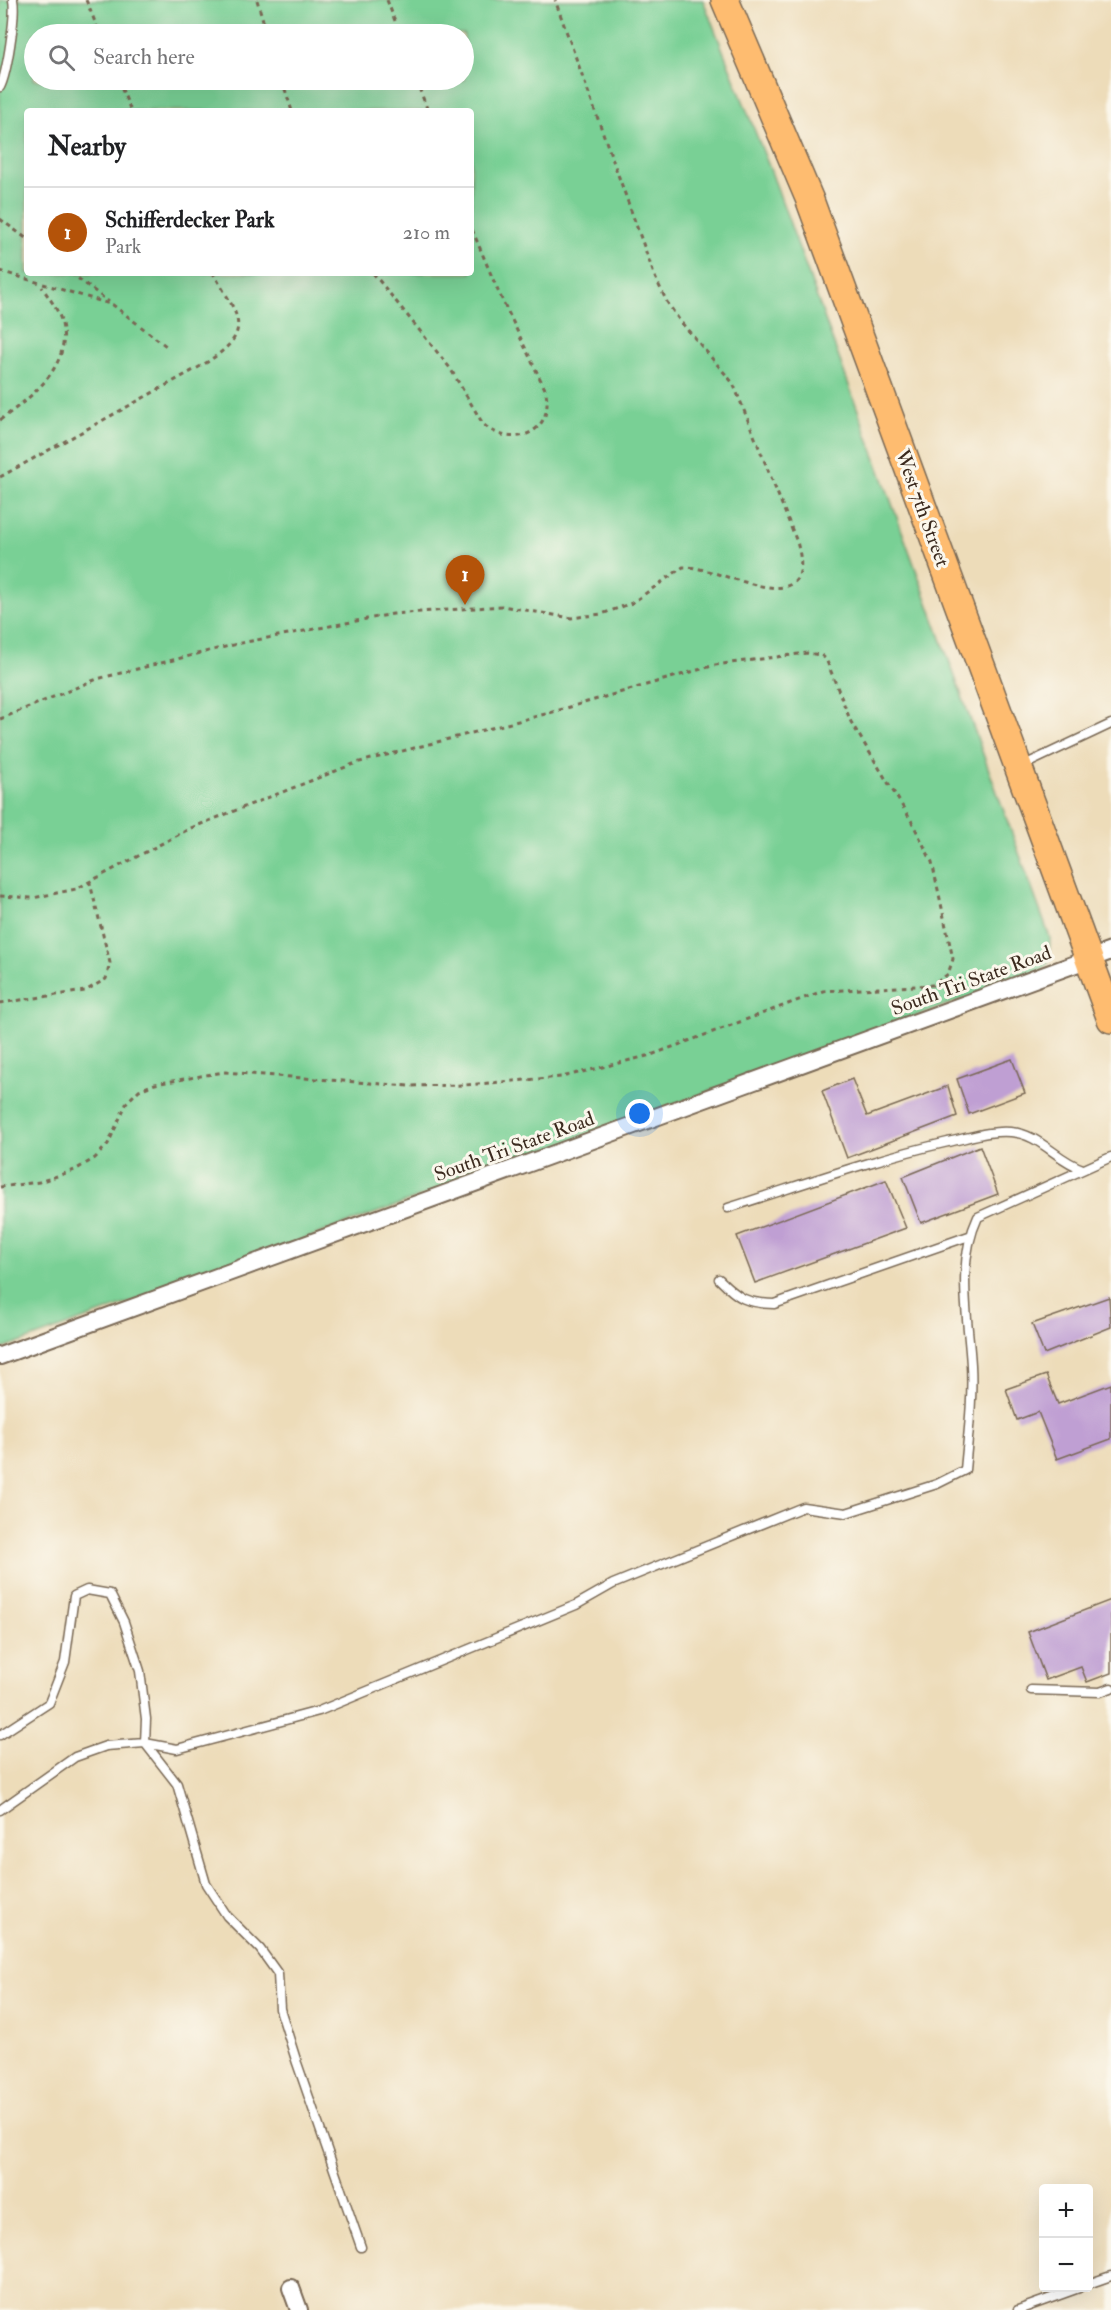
<!DOCTYPE html>
<meta charset="utf-8">
<style>
body{margin:0;font-family:"IM FELL Double Pica",serif;background:#f6f6f6;color:#202124}
.controls{position:absolute;right:18px;bottom:18px;display:grid;overflow:hidden;border-radius:6px;box-shadow:0 6px 24px #0002}
.controls button{width:54px;height:54px;display:grid;place-items:center;padding:0;border:0;border-bottom:2px solid #e0e0e0;background:#fff;color:#202124;font:30px sans-serif}
.you{position:absolute;left:640px;top:1114px;width:21px;height:21px;margin:-15px;border:4px solid #fff;border-radius:50%;background:#1a73e8;box-shadow:0 0 0 9px #1a73e833}
.badge{display:grid;place-items:center;width:39px;height:39px;border-radius:50%;background:#b45309;color:#fff;font-size:20px;font-weight:700}
.pin{position:absolute;translate:-50% -50px;filter:drop-shadow(0 2px 3px #0008)}
.pin::after{content:'';position:absolute;top:32px;width:21px;height:18px;background:inherit;clip-path:polygon(0 0,100% 0,50% 100%)}
.list{margin:0;padding:0;list-style:none}
h2{display:flex;justify-content:space-between;align-items:center;height:78px;margin:0;padding:0 24px;font-size:26px}
h2 small{font-size:20px;font-weight:400;color:#757577}
.list li{display:grid;grid-template-columns:39px 1fr auto;gap:18px;align-items:center;box-sizing:border-box;height:90px;padding:0 24px;border-top:2px solid #e0e0e0}
.list b{display:block;font-size:22px;white-space:nowrap}
.list p{margin:0;font-size:20px;white-space:nowrap;color:#757577}
.list em{font-size:20px;font-style:normal;color:#757577}
.icon{flex:none;width:33px;height:33px;fill:none;stroke:currentColor;stroke-width:2;stroke-linecap:round;stroke-linejoin:round}
.map{position:relative;flex:none;width:1111px;height:2310px;overflow:hidden}
.search{position:absolute;background:#fff;box-shadow:0 6px 24px #0002;left:24px;top:24px;width:450px;height:66px;display:flex;align-items:center;gap:15px;box-sizing:border-box;padding:0 21px;border-radius:33px;color:#757577;font-size:22px}
.panel{position:absolute;background:#fff;box-shadow:0 6px 24px #0002;left:24px;top:108px;width:450px;height:168px;border-radius:6px}
.map>svg:first-child{display:block}
.green{fill:#79d095;stroke:#5a7d5a;stroke-width:1.5;fill-rule:evenodd}
.building{fill:#bf9fd3}
.lines{fill:none;stroke-linecap:round;stroke-linejoin:round}
.service-casing{stroke:#796854;stroke-width:11}
.minor-casing{stroke:#796854;stroke-width:20}
.primary-casing{stroke:#796854;stroke-width:30}
.path{stroke:#796854;stroke-width:3;stroke-dasharray:4.5 4.5;stroke-linecap:butt}
.service{stroke:#fff;stroke-width:8}
.minor{stroke:#fff;stroke-width:16}
.primary{stroke:#febc70;stroke-width:27}
.labels{text-anchor:middle;stroke-width:6;stroke-linejoin:round;paint-order:stroke}
.street-label{font-size:20px;fill:#3b2a1e;stroke:#fbf7ec}
</style>
<div class="map">
<svg width="1111" height="2310" viewBox="0 0 1111 2310">
<rect width="100%" height="100%" fill="#fbf7ec"/>
<filter id="ink" filterUnits="userSpaceOnUse"><feTurbulence type="fractalNoise" baseFrequency=".0167" numOctaves="2"/><feDisplacementMap in="SourceGraphic" scale="12" xChannelSelector="R" yChannelSelector="G"/><feConvolveMatrix kernelMatrix="1 2 1 2 8 2 1 2 1" color-interpolation-filters="sRGB"/></filter>
<filter id="wash" filterUnits="userSpaceOnUse"><feTurbulence type="fractalNoise" baseFrequency=".008" numOctaves="4" result="noise"/><feDisplacementMap in="SourceGraphic" scale="24" xChannelSelector="R" yChannelSelector="G"/><feGaussianBlur stdDeviation="1.35" result="paint"/><feColorMatrix in="noise" values="0 0 0 0 0 0 0 0 0 0 0 0 0 0 0 0 0 1.4 0 .05"/><feComposite in="paint" operator="in"/></filter>
<g filter="url(#wash)">
<rect width="100%" height="100%" fill="#eddcb9"/>
<path class="green" d="M0,0H703L772,174L1050,938L1049,961L1043,970L0,1350ZM34,34H464V80H34ZM27,111H471V273H27Z"/>
<g id="blocks">
<path class="building" d="M1012,1059L1025,1093L969,1114L957,1079Z
M852,1079L867,1116L948,1086L957,1116L847,1158L822,1091Z
M980,1146L998,1194L921,1223L903,1177Z
M886,1180L906,1228L755,1283L737,1236Z
M1109,1297L1111,1327L1044,1354L1032,1324Z
M1046,1375L1058,1404L1111,1384V1439L1057,1459L1038,1412L1017,1420L1006,1389Z
M1111,1600V1673L1087,1682L1081,1667L1046,1680L1028,1632Z"/>
</g>
</g>
<g filter="url(#ink)">
<use href="#blocks" fill-opacity="0" stroke="#796854" stroke-width="1.5"/>
<g class="lines">
<defs>
<path id="service" d="M0,87C7,74 16,15 13,0
M1022,766L1111,724
M728,1208C801,1185 873,1159 948,1142C968,1138 990,1130 1011,1132C1040,1134 1057,1161 1083,1169
M719,1279C739,1299 746,1303 774,1304L969,1236
M1031,1690L1100,1692L1111,1688
M0,1735L49,1703L65,1662L74,1596L87,1590L110,1594L124,1622L140,1671L146,1719L145,1743L177,1784L206,1884L227,1916L260,1949L278,1974L280,2009L297,2063L361,2247
M0,1810L75,1757L106,1746L145,1743L177,1749L319,1711L576,1605L613,1584L803,1507L846,1513L937,1484L965,1470C968,1436 973,1400 971,1365C968,1315 956,1264 978,1217L1111,1157
M1088,2284L1111,2276
M1018,2310L1079,2288"/>
<path id="minor" d="M0,1356L1111,951
M291,2288L299,2310"/>
<path id="primary" d="M725,0L809,198L1111,1019"/>
</defs>
<use href="#service" class="service-casing"/>
<use href="#minor" class="minor-casing"/>
<use href="#primary" class="primary-casing"/>
<path class="path" d="M86,0L100,34
M257,0L267,34
M387,0L400,34
M118,80L131,111
M282,80L292,111
M416,80L428,111
M0,219L27,239
M0,271L113,305L166,346
M71,273L109,302
M373,273L450,368L483,424C513,451 557,432 545,389L498,291L471,227
M0,420C30,398 72,367 62,324C59,310 49,298 42,287
M0,477L201,366C254,333 242,321 213,273
M0,719L97,679L241,643L393,614L502,606L571,618L602,614L632,603L683,567C715,564 822,629 797,542L733,383L680,321L667,302L655,277L555,0
M0,896L33,898L76,889L191,828L356,763L549,713L715,665L807,653L821,655L826,659L851,722L912,822L932,862L953,959L948,974L933,985L823,991L651,1055L562,1077L465,1085L409,1086L224,1072L155,1084L139,1090L127,1102L108,1144L95,1158L75,1170L39,1182L0,1187
M0,1003L85,991L106,979L110,963L90,883"/>
<use href="#service" class="service"/>
<use href="#minor" class="minor"/>
<use href="#primary" class="primary"/>
</g>
</g>
<g class="labels">
<g class="street-label">
<text transform="translate(923 508) rotate(70)" y="7">West 7th Street</text>
<text transform="translate(971 980) rotate(-20)" y="7">South Tri State Road</text>
<text transform="translate(514 1146) rotate(-20)" y="7">South Tri State Road</text>
</g>
</g>
</svg>
<div class="controls">
<button>+</button>
<button>−</button>
</div>
<div class="you"></div>
<div class="pin badge" style="left:465px;top:605px">1</div>
<div class="search"><svg class="icon" aria-label="search" viewBox="0 0 24 24"><circle cx="10" cy="10" r="6"/><path d="M15 15l6 6"/></svg>Search here</div>
<section class="panel">
<h2>Nearby<small></small></h2>
<ul class="list">
<li><span class="badge">1</span><div><b>Schifferdecker Park</b><p>Park</p></div><em>210 m</em></li>
</ul>
</section>
</div>
